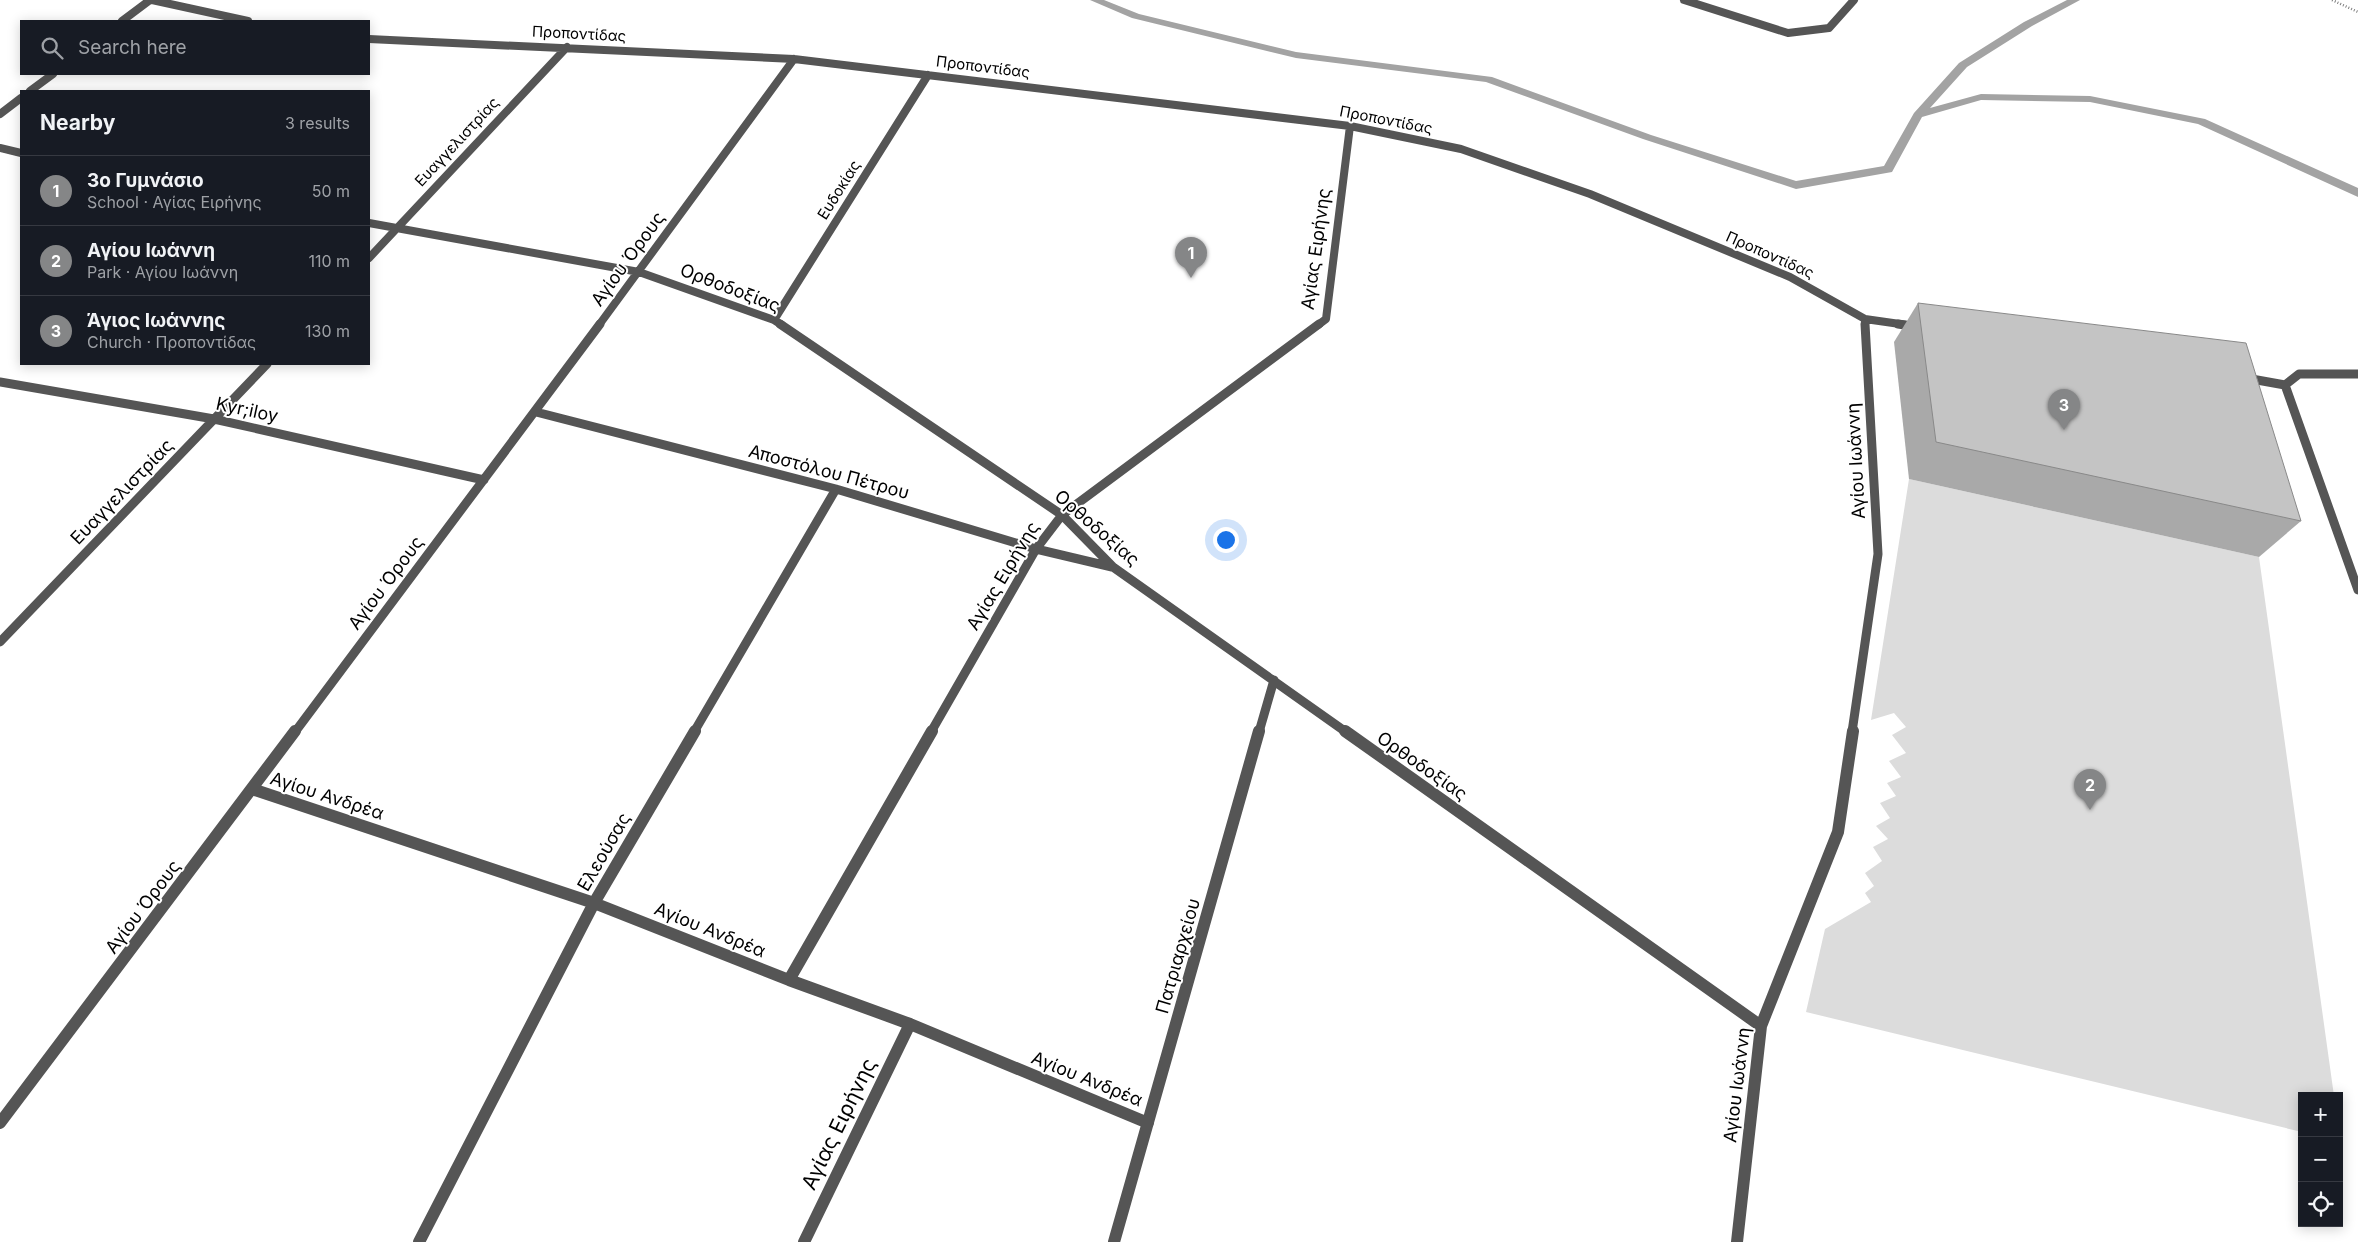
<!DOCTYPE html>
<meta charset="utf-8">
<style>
body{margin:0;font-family:Inter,sans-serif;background:#20242c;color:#f1f3f6}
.controls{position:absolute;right:15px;bottom:15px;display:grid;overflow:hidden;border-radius:0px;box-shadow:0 2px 12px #0003}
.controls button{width:45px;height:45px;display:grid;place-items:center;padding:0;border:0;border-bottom:1px solid #363941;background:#171b24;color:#f1f3f6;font:25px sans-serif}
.you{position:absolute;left:1225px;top:539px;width:18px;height:18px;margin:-12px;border:4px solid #fff;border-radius:50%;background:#1a73e8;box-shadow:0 0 0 8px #1a73e833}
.badge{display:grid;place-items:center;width:32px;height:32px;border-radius:50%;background:#858687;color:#fff;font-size:16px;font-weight:700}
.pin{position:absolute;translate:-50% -41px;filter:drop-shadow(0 1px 2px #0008)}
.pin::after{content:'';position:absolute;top:26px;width:18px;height:15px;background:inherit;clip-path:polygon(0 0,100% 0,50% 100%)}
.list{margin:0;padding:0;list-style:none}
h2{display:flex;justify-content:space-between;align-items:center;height:65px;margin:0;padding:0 20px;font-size:21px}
h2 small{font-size:16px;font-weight:400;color:#9ea1a6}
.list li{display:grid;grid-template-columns:32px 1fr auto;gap:15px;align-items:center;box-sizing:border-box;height:70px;padding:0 20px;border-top:1px solid #363941}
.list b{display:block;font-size:19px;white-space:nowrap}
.list p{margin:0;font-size:16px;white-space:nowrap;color:#9ea1a6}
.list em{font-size:16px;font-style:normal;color:#9ea1a6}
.icon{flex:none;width:28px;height:28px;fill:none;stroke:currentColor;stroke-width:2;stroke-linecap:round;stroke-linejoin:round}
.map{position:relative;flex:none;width:2358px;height:1242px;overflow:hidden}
.search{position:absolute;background:#171b24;box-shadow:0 2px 12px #0003;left:20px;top:20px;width:350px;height:55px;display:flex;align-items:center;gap:12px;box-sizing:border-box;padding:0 18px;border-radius:0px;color:#9ea1a6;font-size:19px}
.panel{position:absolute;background:#171b24;box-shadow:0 2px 12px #0003;left:20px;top:90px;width:350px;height:275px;border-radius:0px}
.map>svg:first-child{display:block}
.green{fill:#dcdcdc}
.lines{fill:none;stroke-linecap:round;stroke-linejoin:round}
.stream{fill:#a3a3a3;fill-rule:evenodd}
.path{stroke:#777;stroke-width:2.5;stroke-dasharray:1 2;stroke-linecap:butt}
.minor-far2{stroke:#555;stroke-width:8}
.minor-far1{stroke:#555;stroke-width:9}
.minor{stroke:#555;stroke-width:12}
.wall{fill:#a9a9a9}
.building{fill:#c4c4c4;stroke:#898989}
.labels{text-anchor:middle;stroke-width:4;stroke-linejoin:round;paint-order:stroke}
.far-street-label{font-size:15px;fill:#000;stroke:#fff}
.street-label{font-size:18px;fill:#000;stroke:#fff}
.near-street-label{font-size:21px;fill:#000;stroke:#fff}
</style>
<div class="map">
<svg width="2358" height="1242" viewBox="0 0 2358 1242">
<rect width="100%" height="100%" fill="#fff"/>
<path class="green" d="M1909,479L2259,557L2334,1096H2302V1132L1806,1012L1825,929L1871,902L1865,893L1874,886L1865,873L1882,861L1873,847L1888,839L1876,826L1890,818L1880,803L1896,796L1887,783L1901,777L1889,761L1906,753L1892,735L1906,727L1894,713L1871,720Z"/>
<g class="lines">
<path class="stream" d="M1090,0H1104L1139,14L1296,52L1492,77L1651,135L1796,181L1884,166L1914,113L1959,63L2024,22L2067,0H2080L2032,26L1967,67L1930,108L1981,94L2090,96L2205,119L2358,188V197L2198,124L2090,102L1981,100L1922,117L1892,172L1796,189L1643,139L1486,82L1296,58L1132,18Z"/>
<path class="path" d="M2332,0L2358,12"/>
<path class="minor-far2" d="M152,0L248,21
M1684,0L1788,33L1829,28L1854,0
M122,21L150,0
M369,39L794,59L1350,126L1461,149L1590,194L1790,277L1865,319L1907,325
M30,91L53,74
M0,114L21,98
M0,148L21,153
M369,223L639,272L774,320L782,325
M369,258L567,47
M1865,319V325
M774,320L928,75
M599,325L794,59
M1318,325L1326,319L1350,126"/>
<path class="minor-far1" d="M780,324L1062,515L1113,567L1346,732
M1898,324L1918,327
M2246,378L2285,385L2299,374H2358
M0,382L214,419L484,480
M2285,385L2358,590
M536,412L836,489L1036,549L1112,567
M0,642L267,364
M295,732L600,324
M694,732L836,489
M931,732L1036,549L1062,515L1319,324
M1259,732L1274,680
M1852,732L1878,554L1865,324"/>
<path class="minor" d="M1345,731L1761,1026
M252,789L594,903L789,980L910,1024L1148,1123
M789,980L932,731
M0,1123L295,731
M419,1242L594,903L695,731
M804,1242L910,1024
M1114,1242L1259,731
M1737,1242L1761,1026L1838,832L1853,731"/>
</g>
<path class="wall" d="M1918,303L2301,521L2259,557L1909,479L1894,342Z"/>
<path class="building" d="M1918,303L2246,343L2301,521L1936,442Z"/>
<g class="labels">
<g class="far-street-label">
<text transform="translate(579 34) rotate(3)" y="5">Προποντίδας</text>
<text transform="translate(983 67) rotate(7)" y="5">Προποντίδας</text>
<text transform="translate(1386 120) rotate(11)" y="5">Προποντίδας</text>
<text transform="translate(457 142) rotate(-47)" y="5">Ευαγγελιστρίας</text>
<text transform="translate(839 190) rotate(-58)" y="5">Ευδοκίας</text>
<text transform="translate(1770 255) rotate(24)" y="5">Προποντίδας</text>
</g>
<g class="street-label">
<text transform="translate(1316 249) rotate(-82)" y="6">Αγίας Ειρήνης</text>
<text transform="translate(628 259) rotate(-54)" y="6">Αγίου Όρους</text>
<text transform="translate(730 288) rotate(21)" y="6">Ορθοδοξίας</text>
<text transform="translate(247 410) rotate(12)" y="6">Kyr;iloy</text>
<text transform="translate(1856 461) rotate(-93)" y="6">Αγίου Ιωάννη</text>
<text transform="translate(829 472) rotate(15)" y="6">Αποστόλου Πέτρου</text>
<text transform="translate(122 492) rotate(-46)" y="6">Ευαγγελιστρίας</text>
<text transform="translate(1097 528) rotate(41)" y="6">Ορθοδοξίας</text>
<text transform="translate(1003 576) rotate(-59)" y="6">Αγίας Ειρήνης</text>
<text transform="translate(386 583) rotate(-53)" y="6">Αγίου Όρους</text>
<text transform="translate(1422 766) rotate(35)" y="6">Ορθοδοξίας</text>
<text transform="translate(327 796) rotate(18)" y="6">Αγίου Ανδρέα</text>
<text transform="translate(604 852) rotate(-60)" y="6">Ελεούσας</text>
<text transform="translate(143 907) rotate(-53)" y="6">Αγίου Όρους</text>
<text transform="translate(710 930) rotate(22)" y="6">Αγίου Ανδρέα</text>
<text transform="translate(1178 956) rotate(-74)" y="6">Πατριαρχείου</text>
<text transform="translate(1087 1079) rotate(22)" y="6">Αγίου Ανδρέα</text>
<text transform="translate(1737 1085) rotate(-83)" y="6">Αγίου Ιωάννη</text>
</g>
<g class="near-street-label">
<text transform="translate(839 1124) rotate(-64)" y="7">Αγίας Ειρήνης</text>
</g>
</g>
</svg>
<div class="controls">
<button>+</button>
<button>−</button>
<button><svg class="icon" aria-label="locate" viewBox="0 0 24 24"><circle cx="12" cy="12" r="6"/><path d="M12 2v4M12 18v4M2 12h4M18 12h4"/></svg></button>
</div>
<div class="you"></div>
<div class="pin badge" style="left:1191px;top:278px">1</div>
<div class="pin badge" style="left:2090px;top:810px">2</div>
<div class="pin badge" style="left:2064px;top:430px">3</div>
<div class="search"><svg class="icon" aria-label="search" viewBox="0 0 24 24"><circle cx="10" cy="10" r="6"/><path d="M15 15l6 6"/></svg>Search here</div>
<section class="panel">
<h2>Nearby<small>3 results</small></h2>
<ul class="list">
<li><span class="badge">1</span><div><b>3ο Γυμνάσιο</b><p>School · Αγίας Ειρήνης</p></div><em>50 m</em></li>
<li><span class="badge">2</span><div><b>Αγίου Ιωάννη</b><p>Park · Αγίου Ιωάννη</p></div><em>110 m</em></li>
<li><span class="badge">3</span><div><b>Άγιος Ιωάννης</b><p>Church · Προποντίδας</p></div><em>130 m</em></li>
</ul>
</section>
</div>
